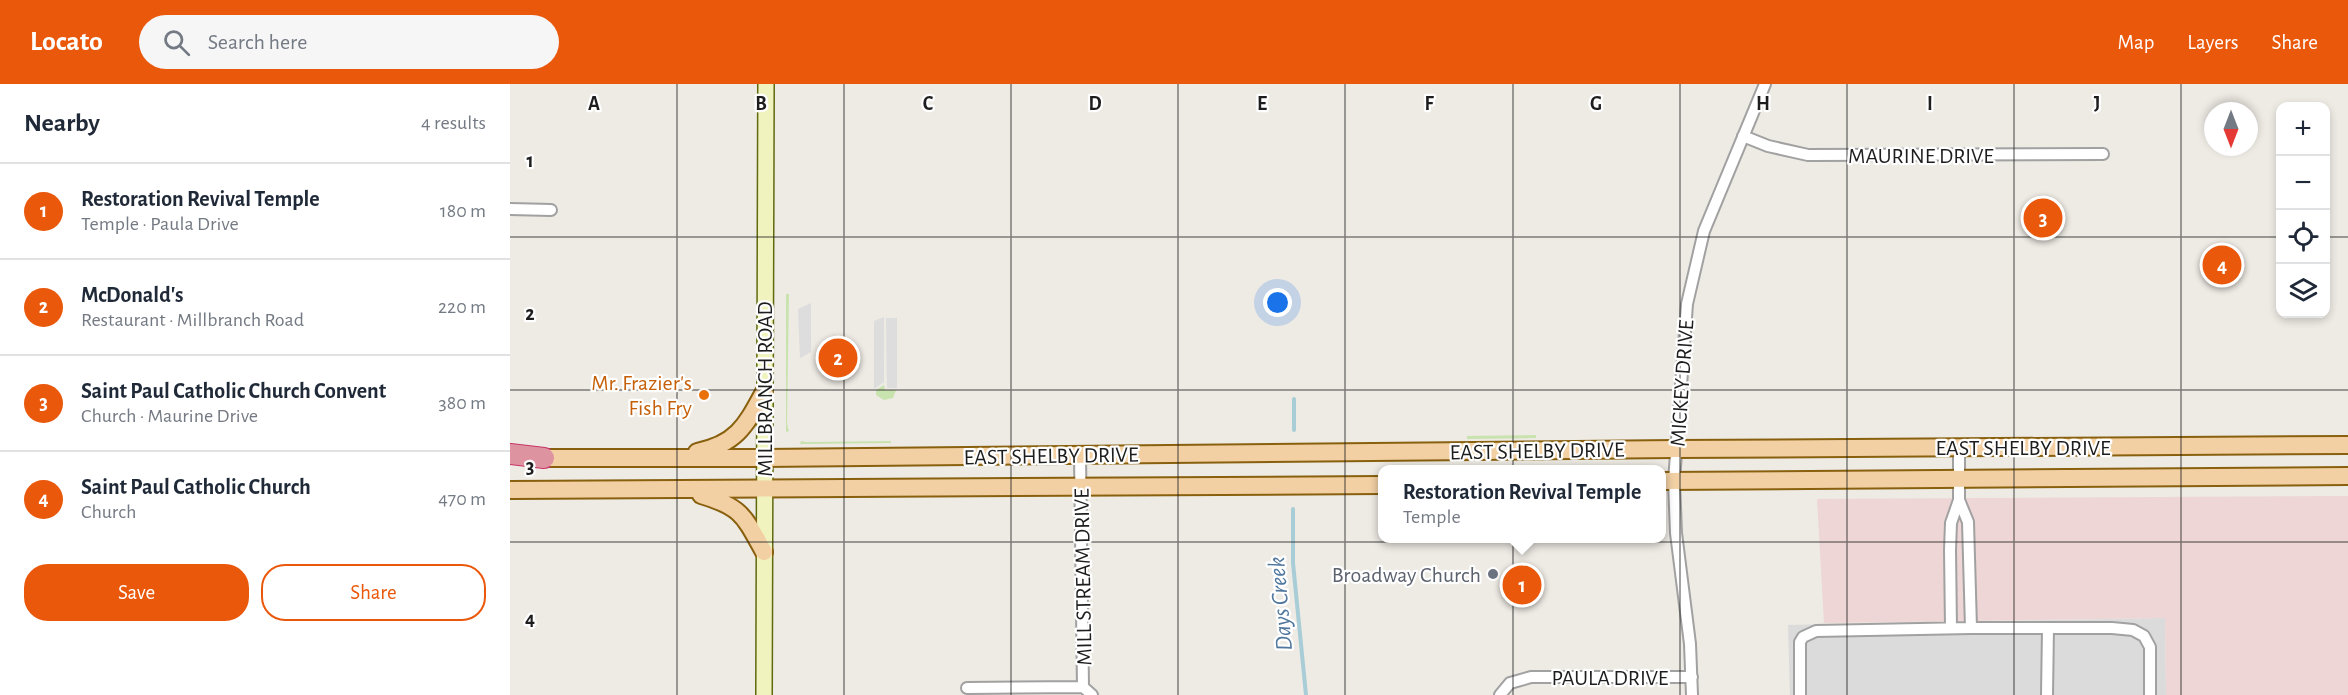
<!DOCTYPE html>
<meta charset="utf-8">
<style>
body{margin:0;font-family:"Alegreya Sans",sans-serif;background:#f6f6f7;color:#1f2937}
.controls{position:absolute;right:18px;top:18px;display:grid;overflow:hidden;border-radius:12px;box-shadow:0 3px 9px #0003}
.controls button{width:54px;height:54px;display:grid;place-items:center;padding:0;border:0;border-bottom:2px solid #e0e1e3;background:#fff;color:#1f2937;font:30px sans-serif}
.compass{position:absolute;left:1694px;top:18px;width:54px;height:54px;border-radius:50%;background:#fff;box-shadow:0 3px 9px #0003;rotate:180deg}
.you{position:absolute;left:768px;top:219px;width:21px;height:21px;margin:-15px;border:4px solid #fff;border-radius:50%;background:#1a73e8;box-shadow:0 0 0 9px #1a73e833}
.badge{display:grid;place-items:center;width:39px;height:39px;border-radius:50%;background:#ea580c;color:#fff;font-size:20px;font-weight:700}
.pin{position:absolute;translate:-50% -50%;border:3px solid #fff;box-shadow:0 2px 6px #0006}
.popup{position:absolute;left:868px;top:381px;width:288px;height:78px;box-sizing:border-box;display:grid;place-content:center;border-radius:12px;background:#fff;filter:drop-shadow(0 2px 4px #0005);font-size:20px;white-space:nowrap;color:#747a83}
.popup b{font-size:22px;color:#1f2937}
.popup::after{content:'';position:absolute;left:50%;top:100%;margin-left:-12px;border:12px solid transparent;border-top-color:#fff}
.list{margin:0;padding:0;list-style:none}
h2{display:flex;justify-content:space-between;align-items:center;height:78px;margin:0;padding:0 24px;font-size:26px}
h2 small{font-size:20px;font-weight:400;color:#747a83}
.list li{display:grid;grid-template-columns:39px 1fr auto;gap:18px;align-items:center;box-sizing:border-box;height:96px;padding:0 24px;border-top:2px solid #e0e1e3}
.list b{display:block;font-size:22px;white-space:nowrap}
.list p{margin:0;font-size:20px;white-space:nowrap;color:#747a83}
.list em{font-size:20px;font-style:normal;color:#747a83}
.actions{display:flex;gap:12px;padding:18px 24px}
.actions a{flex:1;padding:14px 0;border:2px solid #ea580c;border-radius:24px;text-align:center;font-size:21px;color:#ea580c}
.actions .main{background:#ea580c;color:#fff}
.icon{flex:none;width:33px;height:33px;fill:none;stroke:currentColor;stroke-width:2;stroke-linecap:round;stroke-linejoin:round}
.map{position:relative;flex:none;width:1838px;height:611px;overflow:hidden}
header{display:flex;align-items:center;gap:36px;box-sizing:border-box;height:84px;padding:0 30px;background:#ea580c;color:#fff}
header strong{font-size:28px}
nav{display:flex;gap:33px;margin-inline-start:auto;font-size:21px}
.search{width:420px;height:54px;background:#f6f6f7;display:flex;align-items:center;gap:15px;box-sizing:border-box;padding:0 21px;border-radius:33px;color:#747a83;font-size:22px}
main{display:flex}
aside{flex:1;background:#fff}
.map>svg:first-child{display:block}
.residential{fill:#dbdbdb}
.commercial{fill:#edd6d5}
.grass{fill:#c9e3af}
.parking{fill:#ddd}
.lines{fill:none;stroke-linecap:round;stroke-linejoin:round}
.stream{stroke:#a9cdd7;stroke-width:4}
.street-casing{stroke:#a1a1a1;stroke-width:14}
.secondary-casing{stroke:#606a0f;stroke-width:18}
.primary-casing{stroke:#88600e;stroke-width:20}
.highway-casing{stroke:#c83568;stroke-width:22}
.street{stroke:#fff;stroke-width:10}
.secondary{stroke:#f0f3bd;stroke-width:15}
.primary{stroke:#f2d0a4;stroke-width:16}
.highway{stroke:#de93a1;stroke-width:20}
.grid{fill:none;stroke:#1d1d1d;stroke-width:1.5;stroke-opacity:0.55}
.food-dot{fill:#e8710a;stroke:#fff;stroke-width:2}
.worship-dot{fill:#6b7280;stroke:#fff;stroke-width:2}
.labels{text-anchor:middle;stroke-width:4.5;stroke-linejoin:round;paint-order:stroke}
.street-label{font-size:22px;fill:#1d1d1d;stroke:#fff}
.food-label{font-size:22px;fill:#c56008;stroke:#fff;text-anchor:end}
.worship-label{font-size:22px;fill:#5b616d;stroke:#fff;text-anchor:end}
.water-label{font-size:24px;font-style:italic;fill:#50779d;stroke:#fff}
.grid-label{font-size:20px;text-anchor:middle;font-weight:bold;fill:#1d1d1d;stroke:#fff;stroke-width:4.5;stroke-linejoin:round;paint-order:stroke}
</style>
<header>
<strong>Locato</strong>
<div class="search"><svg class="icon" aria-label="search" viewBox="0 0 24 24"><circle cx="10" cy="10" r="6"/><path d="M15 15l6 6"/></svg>Search here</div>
<nav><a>Map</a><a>Layers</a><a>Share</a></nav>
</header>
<main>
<aside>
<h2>Nearby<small>4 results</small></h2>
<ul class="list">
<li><span class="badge">1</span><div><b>Restoration Revival Temple</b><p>Temple · Paula Drive</p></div><em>180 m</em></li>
<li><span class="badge">2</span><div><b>McDonald's</b><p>Restaurant · Millbranch Road</p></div><em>220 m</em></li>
<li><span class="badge">3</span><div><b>Saint Paul Catholic Church Convent</b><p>Church · Maurine Drive</p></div><em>380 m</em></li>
<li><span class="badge">4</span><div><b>Saint Paul Catholic Church</b><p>Church</p></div><em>470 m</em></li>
</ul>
<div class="actions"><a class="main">Save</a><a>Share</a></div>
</aside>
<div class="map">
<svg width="1838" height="611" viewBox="0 0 1838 611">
<rect width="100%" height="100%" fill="#eeeae4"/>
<path class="residential" d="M1655,534L1656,611H1280L1278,541Z"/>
<path class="commercial" d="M1838,412V611H1656L1655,534L1314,539L1307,415Z"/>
<path class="grass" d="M276,210H279L277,340L279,347L276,348Z
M374,301L375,306H386L383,314L374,316L366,311V306Z
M1026,351V354L957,355V352Z
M291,357L296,358L381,357V359L295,360H290Z"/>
<path class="parking" d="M301,219V268L290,274L288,225Z
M374,233V298L364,305V237Z
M376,234H387V304H377Z"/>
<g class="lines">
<path class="stream" d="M784,346V315
M783,425V479L796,611"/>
<defs>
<path id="street" d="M1233,52L1258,62L1298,71L1593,70
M0,125L41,126
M570,371L573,603L582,611
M1449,416L1458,438L1461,544
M1441,544L1440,466L1441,439L1449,416V363
M457,604L573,603
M990,611L1000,599L1021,593H1182
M1182,611L1180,560L1166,449L1164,397L1177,220L1194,147L1255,0
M1290,611V558L1293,553L1306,547L1461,544H1602L1623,546L1634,552L1640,563V611
M1537,611L1538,544"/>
<path id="secondary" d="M254,611L256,0"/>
<path id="primary" d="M187,368C227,360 236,341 254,308
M22,374H254L1165,365L1838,361
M1152,397L1838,392
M0,406L872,401
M191,411C232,423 234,432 254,468"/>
<path id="highway" d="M0,370L34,374"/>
</defs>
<use href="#street" class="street-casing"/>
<use href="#secondary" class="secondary-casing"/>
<use href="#primary" class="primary-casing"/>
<use href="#highway" class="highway-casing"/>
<use href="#street" class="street"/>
<use href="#secondary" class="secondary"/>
<use href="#primary" class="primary"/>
<use href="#highway" class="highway"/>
</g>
<path class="grid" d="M167,0V611M334,0V611M501,0V611M668,0V611M835,0V611M1003,0V611M1170,0V611M1337,0V611M1504,0V611M1671,0V611M0,153H1770M1816,153H1838M0,306H1838M0,458H1838"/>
<circle class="food-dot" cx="194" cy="311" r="6"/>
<circle class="worship-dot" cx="983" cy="490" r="6"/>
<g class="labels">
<g class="street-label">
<text x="1411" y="79">MAURINE DRIVE</text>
<text transform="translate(1171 299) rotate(-86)" y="8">MICKEY DRIVE</text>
<text transform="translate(254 305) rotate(-90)" y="8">MILLBRANCH ROAD</text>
<text x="1513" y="371">EAST SHELBY DRIVE</text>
<text transform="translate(1027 366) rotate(-1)" y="8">EAST SHELBY DRIVE</text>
<text transform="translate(541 371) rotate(-1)" y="8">EAST SHELBY DRIVE</text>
<text transform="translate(572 493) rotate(-91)" y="8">MILL STREAM DRIVE</text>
<text x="1100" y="601">PAULA DRIVE</text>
</g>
<g class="food-label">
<text x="182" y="306">Mr. Frazier's<tspan x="182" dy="25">Fish Fry</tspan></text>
</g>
<g class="worship-label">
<text x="971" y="498">Broadway Church</text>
</g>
<g class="water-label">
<text transform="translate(770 520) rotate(-95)" y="8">Days Creek</text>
</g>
</g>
<g class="grid-label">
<text x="84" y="26">A</text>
<text x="251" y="26">B</text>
<text x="418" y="26">C</text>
<text x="585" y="26">D</text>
<text x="752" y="26">E</text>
<text x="919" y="26">F</text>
<text x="1086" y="26">G</text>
<text x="1253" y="26">H</text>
<text x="1420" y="26">I</text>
<text x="1587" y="26">J</text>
<text x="20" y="83">1</text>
<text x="20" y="236">2</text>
<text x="20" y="389">3</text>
<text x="20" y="541">4</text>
</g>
</svg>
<div class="controls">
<button>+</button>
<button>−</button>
<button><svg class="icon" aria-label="locate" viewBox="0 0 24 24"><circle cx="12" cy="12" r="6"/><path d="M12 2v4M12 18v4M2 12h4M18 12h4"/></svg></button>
<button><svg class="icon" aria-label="layers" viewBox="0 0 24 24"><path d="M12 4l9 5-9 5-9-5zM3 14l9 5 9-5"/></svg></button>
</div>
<svg class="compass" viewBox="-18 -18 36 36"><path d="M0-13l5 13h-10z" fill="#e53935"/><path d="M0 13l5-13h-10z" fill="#747a83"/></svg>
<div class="you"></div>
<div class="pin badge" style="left:1012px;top:501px">1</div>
<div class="popup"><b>Restoration Revival Temple</b>Temple</div>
<div class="pin badge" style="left:328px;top:274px">2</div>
<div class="pin badge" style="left:1533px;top:134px">3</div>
<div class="pin badge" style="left:1712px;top:181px">4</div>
</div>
</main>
